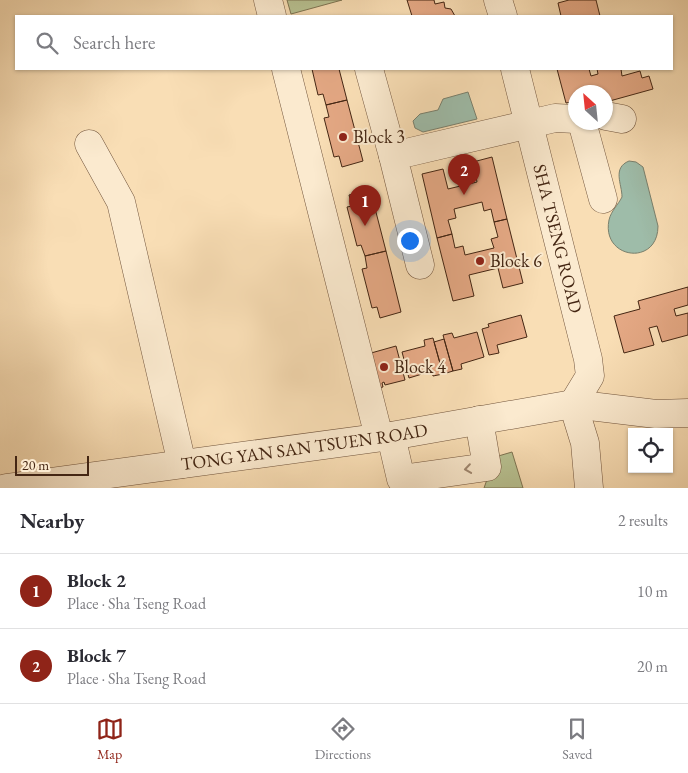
<!DOCTYPE html>
<meta charset="utf-8">
<style>
body{margin:0;font-family:"EB Garamond",serif;background:#f2f2f3;color:#2b2b33}
.controls{position:absolute;right:15px;bottom:15px;display:grid;overflow:hidden;border-radius:0px;box-shadow:0 1px 4px #0004}
.controls button{width:45px;height:45px;display:grid;place-items:center;padding:0;border:0;border-bottom:1px solid #e1e1e2;background:#fff;color:#2b2b33;font:25px sans-serif}
.compass{position:absolute;left:568px;top:85px;width:45px;height:45px;border-radius:50%;background:#fff;box-shadow:0 1px 4px #0004;rotate:333deg}
.scale{position:absolute;left:15px;bottom:12px;width:74px;box-sizing:border-box;padding-left:5px;border:2px solid #442613;border-top:0;font-size:14px;line-height:18px;white-space:nowrap;color:#442613;-webkit-text-stroke:4px #fbeacf;paint-order:stroke}
.you{position:absolute;left:409px;top:240px;width:18px;height:18px;margin:-12px;border:4px solid #fff;border-radius:50%;background:#1a73e8;box-shadow:0 0 0 8px #1a73e833}
.badge{display:grid;place-items:center;width:32px;height:32px;border-radius:50%;background:#8f2418;color:#fff;font-size:16px;font-weight:700}
.pin{position:absolute;translate:-50% -41px;filter:drop-shadow(0 1px 2px #0008)}
.pin::after{content:'';position:absolute;top:26px;width:18px;height:15px;background:inherit;clip-path:polygon(0 0,100% 0,50% 100%)}
.list{margin:0;padding:0;list-style:none}
h2{display:flex;justify-content:space-between;align-items:center;height:65px;margin:0;padding:0 20px;font-size:21px}
h2 small{font-size:16px;font-weight:400;color:#7c7c81}
.list li{display:grid;grid-template-columns:32px 1fr auto;gap:15px;align-items:center;box-sizing:border-box;height:75px;padding:0 20px;border-top:1px solid #e1e1e2}
.list b{display:block;font-size:19px;white-space:nowrap}
.list p{margin:0;font-size:16px;white-space:nowrap;color:#7c7c81}
.list em{font-size:16px;font-style:normal;color:#7c7c81}
.icon{flex:none;width:28px;height:28px;fill:none;stroke:currentColor;stroke-width:2;stroke-linecap:round;stroke-linejoin:round}
.map{position:relative;flex:none;width:688px;height:488px;overflow:hidden}
.search{position:absolute;background:#fff;box-shadow:0 1px 4px #0004;left:15px;right:15px;top:15px;height:55px;display:flex;align-items:center;gap:12px;box-sizing:border-box;padding:0 18px;border-radius:0px;color:#7c7c81;font-size:19px}
.sheet{height:215px;background:#fff}
nav{display:flex;justify-content:space-around;align-items:center;box-sizing:border-box;height:70px;border-top:1px solid #e1e1e2;background:#fff;font-size:14px;color:#7c7c81}
nav a{display:grid;justify-items:center;gap:2px}
nav .on{color:#8f2418}
.map>svg:first-child{display:block}
.green{fill:#b8c292;stroke:#7e7452}
.water{fill:#9ebca9;stroke:#7a806d}
.building{fill:#e4a884;stroke:#442613}
.lines{fill:none;stroke-linecap:round;stroke-linejoin:round}
.minor-casing{stroke:#71543c;stroke-width:29}
.minor{stroke:#fbeacf;stroke-width:28}
.oneway{stroke:#a08871}
.poi-dot{fill:#8f2418;stroke:#fbeacf;stroke-width:2}
.labels{text-anchor:middle;stroke-width:4;stroke-linejoin:round;paint-order:stroke}
.poi-label{font-size:18px;fill:#442613;stroke:#fbeacf;text-anchor:start}
.street-label{font-size:18px;fill:#442613;stroke:#fbeacf}
</style>
<div class="map">
<svg width="688" height="488" viewBox="0 0 688 488">
<rect width="100%" height="100%" fill="#f9deb5"/>
<filter id="stains"><feTurbulence type="fractalNoise" baseFrequency=".004" numOctaves="4"/><feColorMatrix values="0 0 0 0 .2 0 0 0 0 .09 0 0 0 0 .02 0 0 0 .5 -.17"/></filter>
<radialGradient id="worn" r=".72"><stop offset=".6" stop-color="#630" stop-opacity="0"/><stop offset="1" stop-color="#630" stop-opacity=".3"/></radialGradient>
<path class="green" d="M287,0H342L291,14Z
M512,452L523,488H484L495,457Z"/>
<path class="water" d="M468,92L477,119L423,132L415,128L413,121L420,114L438,110L443,99Z
M629,161L636,162L643,167L658,226C658,267 601,259 609,220C611,211 618,205 622,197C622,184 612,168 629,161Z"/>
<path class="building" d="M407,0H434L435,4L444,2L445,8L451,9L455,16H412Z
M569,0H596L600,16H561L558,3Z
M312,69H339L347,100L326,105L323,94L318,95Z
M557,69H589L591,76L598,74L597,69H621L622,76L640,71L642,78L649,76L653,89L606,102V92H576V101L566,103Z
M347,100L363,161L342,167L339,156L334,157L324,118L329,117L326,105Z
M492,157L507,219L494,222L491,209L484,211L482,202L454,209L456,218L448,220L452,234L437,238L422,174L443,169L448,189L477,182L473,162Z
M370,189L386,251L365,256L361,245L357,246L347,207L352,206L349,195Z
M507,219L523,283L503,288L498,268L469,275L474,296L453,301L437,238L452,234L455,248L463,246L465,255L494,248L491,239L498,237L494,222Z
M386,251L401,312L380,318L377,307L372,308L362,269L367,268L365,256Z
M688,287V305L674,309L676,316L688,313V335L662,342L657,326L649,328L654,345L624,353L614,316L640,309L638,301Z
M521,315L527,337L497,345L499,353L489,355L482,329L489,327L488,324Z
M477,332L484,357L461,364L462,369L453,371L443,335L452,333L454,338Z
M433,338L443,374L433,376L432,371L409,378L402,352L425,346L424,340Z
M444,339L453,371L443,374L434,342Z
M396,346L405,380L385,385L384,382L382,383L383,387L373,389L364,355Z"/>
<g class="lines">
<defs>
<g id="minor">
<path d="M268,0L272,16"/>
<path d="M498,0L503,16"/>
<path d="M286,69L379,437"/>
<path d="M369,69L393,156"/>
<path id="s1" d="M515,69L588,359L590,376L573,404"/>
<path d="M606,116L622,119"/>
<path d="M582,122L603,199"/>
<path d="M89,144L121,202L182,464"/>
<path d="M420,265L393,156L555,118L576,119"/>
<path d="M573,404L585,443L589,488"/>
<path d="M391,436L401,479L487,467L479,420"/>
<path id="s2" d="M6,488L391,436L573,404L656,414L688,413"/>
</g>
</defs>
<use href="#minor" class="minor-casing"/>
<use href="#minor" class="minor"/>
</g>
<defs><path id="oneway-chevron" d="M-2-3.5L2.5 0L-2 3.5" fill="none" stroke-width="1.6" stroke-linecap="round" stroke-linejoin="round" transform="scale(1.25)"/></defs>
<use class="oneway" href="#oneway-chevron" transform="translate(468 469) rotate(172)"/>
<g class="poi-dot">
<circle cx="343" cy="137" r="5"/>
<circle cx="480" cy="261" r="5"/>
<circle cx="384" cy="367" r="5"/>
</g>
<g class="labels">
<g class="poi-label">
<text x="353" y="143">Block 3</text>
<text x="490" y="267">Block 6</text>
<text x="394" y="373">Block 4</text>
</g>
<g class="street-label">
<text dy="6" stroke="none"><textPath href="#s1" startOffset="175">SHA TSENG ROAD</textPath></text>
<text dy="6" stroke="none"><textPath href="#s2" startOffset="301">TONG YAN SAN TSUEN ROAD</textPath></text>
</g>
</g>
<rect width="100%" height="100%" filter="url(#stains)"/>
<rect width="100%" height="100%" fill="url(#worn)"/>
</svg>
<div class="controls">
<button><svg class="icon" aria-label="locate" viewBox="0 0 24 24"><circle cx="12" cy="12" r="6"/><path d="M12 2v4M12 18v4M2 12h4M18 12h4"/></svg></button>
</div>
<svg class="compass" viewBox="-18 -18 36 36"><path d="M0-13l5 13h-10z" fill="#e53935"/><path d="M0 13l5-13h-10z" fill="#7c7c81"/></svg>
<div class="scale">20 m</div>
<div class="you"></div>
<div class="pin badge" style="left:365px;top:226px">1</div>
<div class="pin badge" style="left:464px;top:195px">2</div>
<div class="search"><svg class="icon" aria-label="search" viewBox="0 0 24 24"><circle cx="10" cy="10" r="6"/><path d="M15 15l6 6"/></svg>Search here</div>
</div>
<section class="sheet">
<h2>Nearby<small>2 results</small></h2>
<ul class="list">
<li><span class="badge">1</span><div><b>Block 2</b><p>Place · Sha Tseng Road</p></div><em>10 m</em></li>
<li><span class="badge">2</span><div><b>Block 7</b><p>Place · Sha Tseng Road</p></div><em>20 m</em></li>
</ul>
</section>
<nav>
<a class="on"><svg class="icon" aria-label="map" viewBox="0 0 24 24"><path d="M3 6l6-2 6 2 6-2v14l-6 2-6-2-6 2zM9 4v14M15 6v14"/></svg>Map</a>
<a><svg class="icon" aria-label="directions" viewBox="0 0 24 24"><path d="M12 3l9 9-9 9-9-9zM9 14v-3h6M13 9l2 2-2 2"/></svg>Directions</a>
<a><svg class="icon" aria-label="saved" viewBox="0 0 24 24"><path d="M7 4h10v16l-5-4-5 4z"/></svg>Saved</a>
</nav>
